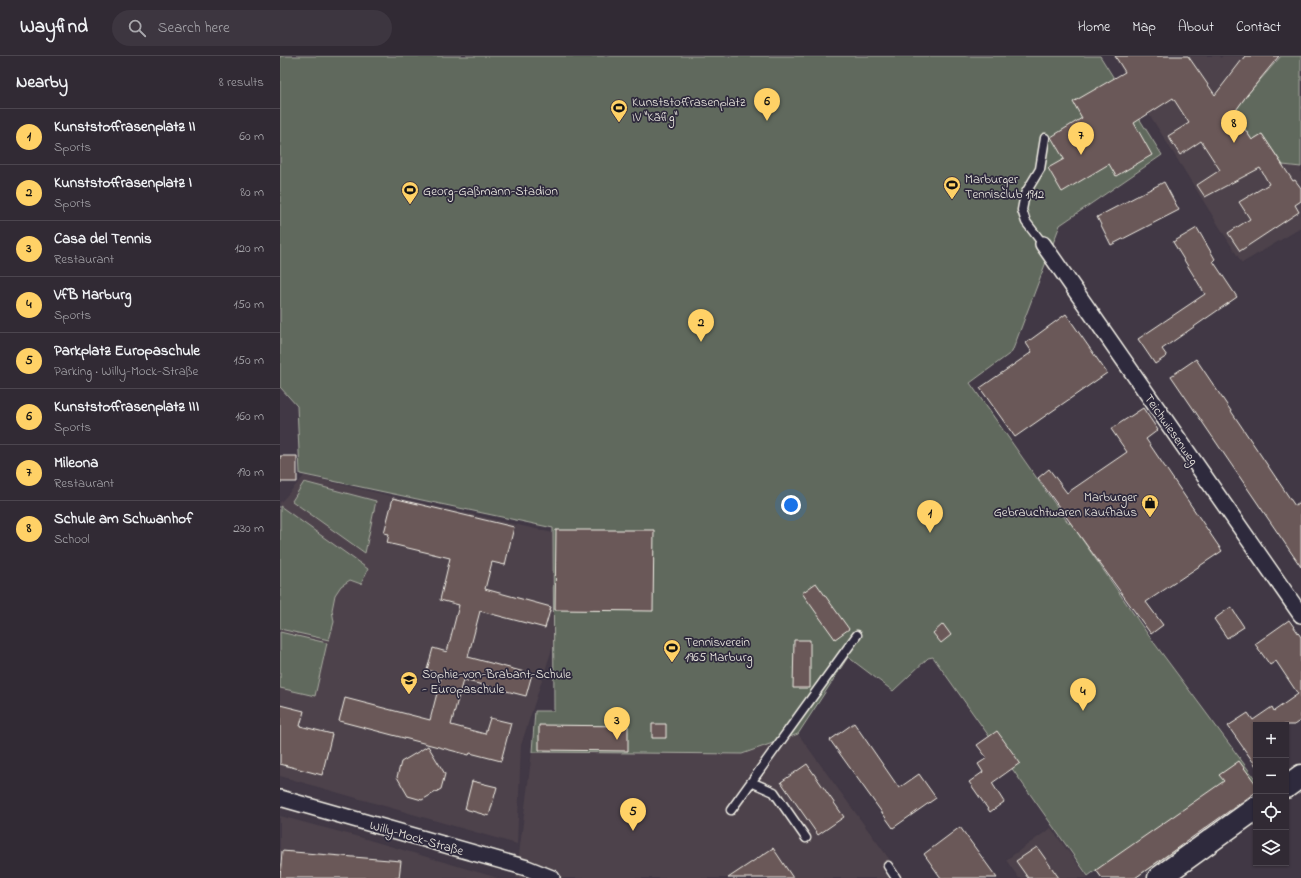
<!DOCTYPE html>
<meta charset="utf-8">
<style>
body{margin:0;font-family:"Indie Flower",sans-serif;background:#3d3640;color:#f1f3f6}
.controls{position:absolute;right:12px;bottom:12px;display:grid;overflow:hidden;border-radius:0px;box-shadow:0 1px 3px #0004}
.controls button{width:36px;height:36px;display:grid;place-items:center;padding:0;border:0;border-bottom:1px solid #4c464f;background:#312a34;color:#f1f3f6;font:20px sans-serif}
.you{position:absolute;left:511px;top:449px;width:14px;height:14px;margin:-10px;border:3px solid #fff;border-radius:50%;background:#1a73e8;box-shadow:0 0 0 6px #1a73e833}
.badge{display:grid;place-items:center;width:26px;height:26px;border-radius:50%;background:#ffd166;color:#111;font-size:13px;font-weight:700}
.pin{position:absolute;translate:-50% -33px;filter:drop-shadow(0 1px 2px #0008)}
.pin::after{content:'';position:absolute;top:21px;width:14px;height:12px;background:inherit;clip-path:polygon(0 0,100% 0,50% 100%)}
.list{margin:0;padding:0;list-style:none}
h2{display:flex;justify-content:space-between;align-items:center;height:52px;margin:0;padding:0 16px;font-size:17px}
h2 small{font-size:13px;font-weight:400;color:#a8a7ac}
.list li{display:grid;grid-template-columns:26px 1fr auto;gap:12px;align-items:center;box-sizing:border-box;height:56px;padding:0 16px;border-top:1px solid #4c464f}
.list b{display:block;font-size:15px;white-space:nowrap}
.list p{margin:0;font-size:13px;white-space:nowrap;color:#a8a7ac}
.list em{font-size:13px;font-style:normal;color:#a8a7ac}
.icon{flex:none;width:22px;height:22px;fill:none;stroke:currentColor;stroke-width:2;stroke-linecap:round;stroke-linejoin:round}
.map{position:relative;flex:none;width:1021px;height:822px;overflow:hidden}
header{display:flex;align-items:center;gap:24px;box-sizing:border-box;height:56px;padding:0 20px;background:#312a34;border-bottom:1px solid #4c464f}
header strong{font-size:19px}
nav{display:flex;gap:22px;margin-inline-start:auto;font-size:14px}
.search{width:280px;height:36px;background:#3d3640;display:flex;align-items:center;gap:10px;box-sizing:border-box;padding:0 14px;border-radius:22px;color:#a8a7ac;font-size:15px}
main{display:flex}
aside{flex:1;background:#312a34}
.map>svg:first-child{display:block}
.built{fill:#4d424b}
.green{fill:#60695d;stroke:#aaada2}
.building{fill:#6a5858;stroke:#f4f1e8}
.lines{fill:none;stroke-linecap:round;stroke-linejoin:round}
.service-casing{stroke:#f4f1e8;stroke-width:11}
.minor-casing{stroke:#f4f1e8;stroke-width:18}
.secondary-casing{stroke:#f4f1e8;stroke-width:25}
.service{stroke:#2f2a3d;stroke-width:8}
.minor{stroke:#2f2a3d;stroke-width:15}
.secondary{stroke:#2f2a3d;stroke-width:22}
.labels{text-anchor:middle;stroke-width:3.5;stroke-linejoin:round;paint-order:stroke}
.poi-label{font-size:13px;fill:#f4f1e8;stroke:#2f2a3d;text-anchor:start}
.street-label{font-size:13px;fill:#f4f1e8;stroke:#2f2a3d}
</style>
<header>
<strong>Wayfind</strong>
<div class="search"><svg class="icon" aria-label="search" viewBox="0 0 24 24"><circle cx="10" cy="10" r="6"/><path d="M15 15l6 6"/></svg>Search here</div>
<nav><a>Home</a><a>Map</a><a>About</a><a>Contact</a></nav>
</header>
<main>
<aside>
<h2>Nearby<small>8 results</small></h2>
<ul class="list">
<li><span class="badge">1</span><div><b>Kunststoffrasenplatz II</b><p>Sports</p></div><em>60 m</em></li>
<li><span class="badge">2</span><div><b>Kunststoffrasenplatz I</b><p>Sports</p></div><em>80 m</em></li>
<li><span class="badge">3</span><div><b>Casa del Tennis</b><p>Restaurant</p></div><em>120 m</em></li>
<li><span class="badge">4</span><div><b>VfB Marburg</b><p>Sports</p></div><em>150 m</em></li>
<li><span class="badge">5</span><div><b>Parkplatz Europaschule</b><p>Parking · Willy-Mock-Straße</p></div><em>150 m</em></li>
<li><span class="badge">6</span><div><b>Kunststoffrasenplatz III</b><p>Sports</p></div><em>160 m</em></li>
<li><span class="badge">7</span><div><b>Mileona</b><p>Restaurant</p></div><em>190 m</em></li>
<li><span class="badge">8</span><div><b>Schule am Schwanhof</b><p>School</p></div><em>230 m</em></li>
</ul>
</aside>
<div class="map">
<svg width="1021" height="822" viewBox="0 0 1021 822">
<rect width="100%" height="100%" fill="#413845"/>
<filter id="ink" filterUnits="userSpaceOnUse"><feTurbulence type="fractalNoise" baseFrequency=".025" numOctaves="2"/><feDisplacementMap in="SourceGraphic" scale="8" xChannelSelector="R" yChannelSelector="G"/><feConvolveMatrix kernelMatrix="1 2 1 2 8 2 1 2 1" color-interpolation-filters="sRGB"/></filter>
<g filter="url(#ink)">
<path class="built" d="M833,0H939L941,2L942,0H1021V172L962,207Z
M24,420L273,477V590L241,689L237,788L0,720V447Z
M518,678L623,822H236L252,696L462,698Z
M0,760L79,781L218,822H0Z
M771,772L808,822H739L726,804Z"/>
<path class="green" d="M0,0H820L882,99L780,169L732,296L690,327L789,468L790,466L869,580L976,724V736L884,768L900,791L855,822H822L816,814L808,820L653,601L648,602L613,635L568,601L518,678L462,698L252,696L255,655H274L273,472L20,418L17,350L0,331Z
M1001,0H1021V111L1003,109L982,78L972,84L954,57L967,39Z
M24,426L96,445L85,497L12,445Z
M0,450L88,513L81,528L70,524L61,530L55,539L52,554L54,566L49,584L0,573Z
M0,576L47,587L35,640L0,632Z"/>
<path class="building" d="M835,0H908L935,39L965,0H999L967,39L954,57L972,84L982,78L1013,125L1015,124L1021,132V145L1015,149L1019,156L960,195L948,177L970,163L959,146L989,128L980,112L925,141L917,129L940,114L921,85L900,99L888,80L909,67L893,42L854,67L872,99L836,120L829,108L782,136L768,112L784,103L771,81L802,62L793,46L845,16Z
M884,126L899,154L831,189L817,161Z
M917,172L935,203L933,205L957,241L882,293L887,300L875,308L858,283L925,238L893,186Z
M786,258L827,317L735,381L700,332L752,296L746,287Z
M916,303L1015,450L1021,446V511L891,320Z
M863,352L878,374L866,383L942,495L866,546L883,569L871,578L758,422L769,413L787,437L847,396L831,373Z
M0,400H17V426H0Z
M113,442L234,471L225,509L212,506L205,533L271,551L265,572L200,555L188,601L252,618L246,640L183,624L171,669L205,678L210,662L231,667L221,705L190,697L189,699L59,665L65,642L150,664L162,618L147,614L153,592L167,596L179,549L160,544L170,502L107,487L109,478L104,477Z
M276,474H374L373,555L275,554Z
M536,527L569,573L555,583L522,537Z
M951,551L964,571L947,582L934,563Z
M1009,564L1021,581V664L1014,669H976V710L948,670L968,657L973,664L992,651L994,655L1018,638L996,605L990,609L975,588Z
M663,568L671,579L661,587L653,577Z
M514,584H530V632H513Z
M0,649L24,655L20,670L52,678L42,719L0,708Z
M574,667L619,732L639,718L656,742L613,772L550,684Z
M372,668H386V682H372Z
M259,669L348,670V695L259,694Z
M717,675L740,707L712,727L724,746L710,756L689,726L703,716L698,708L707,702L697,689Z
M148,690L165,718L161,733L142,744L128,740L117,721L121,706Z
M959,705L976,728V736L855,822H822L816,814L944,725L939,719Z
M527,708L564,761L538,779L501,726Z
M192,725L217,731L209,760L185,753Z
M680,771L717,822H661L644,798Z
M757,791L779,822H748L736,805Z
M493,792L513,822H448Z
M2,795L121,805L119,822H0Z"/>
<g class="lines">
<defs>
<path id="service" d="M763,188L746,166L742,154L745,138L760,113L765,82
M471,726L494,736L526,782
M451,754L577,579
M608,810L616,822"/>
<path id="minor" d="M763,188L1021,559
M0,742L247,812L272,822"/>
<path id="secondary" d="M1006,731L1021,720
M879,822L976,752"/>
</defs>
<use href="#service" class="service-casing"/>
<use href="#minor" class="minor-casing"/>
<use href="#secondary" class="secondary-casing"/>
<use href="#service" class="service"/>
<use href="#minor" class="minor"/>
<use href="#secondary" class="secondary"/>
</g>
</g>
<defs>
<symbol id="stadium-pin" viewBox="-11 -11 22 30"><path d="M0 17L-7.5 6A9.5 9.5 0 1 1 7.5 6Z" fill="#ffd166" stroke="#2f2a3d"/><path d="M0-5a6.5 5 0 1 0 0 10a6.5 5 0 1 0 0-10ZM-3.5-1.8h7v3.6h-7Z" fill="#111"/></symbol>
<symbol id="shop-pin" viewBox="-11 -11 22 30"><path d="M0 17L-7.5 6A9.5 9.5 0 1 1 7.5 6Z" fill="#ffd166" stroke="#2f2a3d"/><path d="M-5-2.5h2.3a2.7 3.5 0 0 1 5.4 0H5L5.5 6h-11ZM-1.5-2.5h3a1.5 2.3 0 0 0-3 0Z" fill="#111"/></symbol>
<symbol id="school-pin" viewBox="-11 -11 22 30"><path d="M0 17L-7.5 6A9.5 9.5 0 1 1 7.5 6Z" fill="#ffd166" stroke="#2f2a3d"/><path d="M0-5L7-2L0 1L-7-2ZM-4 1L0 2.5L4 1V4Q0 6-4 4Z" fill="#111"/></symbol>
</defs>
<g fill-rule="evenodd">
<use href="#stadium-pin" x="329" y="42" width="20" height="27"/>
<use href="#stadium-pin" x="662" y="119" width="20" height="27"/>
<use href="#stadium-pin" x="120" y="124" width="20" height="27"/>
<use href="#shop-pin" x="860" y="437" width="20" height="27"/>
<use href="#stadium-pin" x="382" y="582" width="20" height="27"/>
<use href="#school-pin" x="119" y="614" width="20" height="27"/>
</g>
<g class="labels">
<g class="poi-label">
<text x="352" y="50">Kunststoffrasenplatz<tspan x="352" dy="15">IV "Käfig"</tspan></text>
<text x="685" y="127">Marburger<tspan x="685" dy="15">Tennisclub 1912</tspan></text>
<text x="143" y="139">Georg-Gaßmann-Stadion</text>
<text x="857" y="445" text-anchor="end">Marburger<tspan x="857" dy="15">Gebrauchtwaren Kaufhaus</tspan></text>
<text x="405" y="590">Tennisverein<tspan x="405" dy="15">1965 Marburg</tspan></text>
<text x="142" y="622">Sophie-von-Brabant-Schule<tspan x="142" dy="15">- Europaschule</tspan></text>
</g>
<g class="street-label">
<text transform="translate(892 373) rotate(55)" y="5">Teichwiesenweg</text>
<text transform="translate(137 781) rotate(16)" y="5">Willy-Mock-Straße</text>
</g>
</g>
</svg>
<div class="controls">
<button>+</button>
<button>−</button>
<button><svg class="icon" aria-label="locate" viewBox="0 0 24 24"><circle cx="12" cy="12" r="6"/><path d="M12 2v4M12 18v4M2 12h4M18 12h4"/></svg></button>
<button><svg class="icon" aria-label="layers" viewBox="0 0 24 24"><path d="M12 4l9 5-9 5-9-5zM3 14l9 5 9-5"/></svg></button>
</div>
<div class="you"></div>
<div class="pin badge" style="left:650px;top:477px">1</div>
<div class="pin badge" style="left:421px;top:286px">2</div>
<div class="pin badge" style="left:337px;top:684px">3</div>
<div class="pin badge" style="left:803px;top:655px">4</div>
<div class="pin badge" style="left:353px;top:775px">5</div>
<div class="pin badge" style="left:487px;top:65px">6</div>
<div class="pin badge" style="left:801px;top:99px">7</div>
<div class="pin badge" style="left:954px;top:87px">8</div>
</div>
</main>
